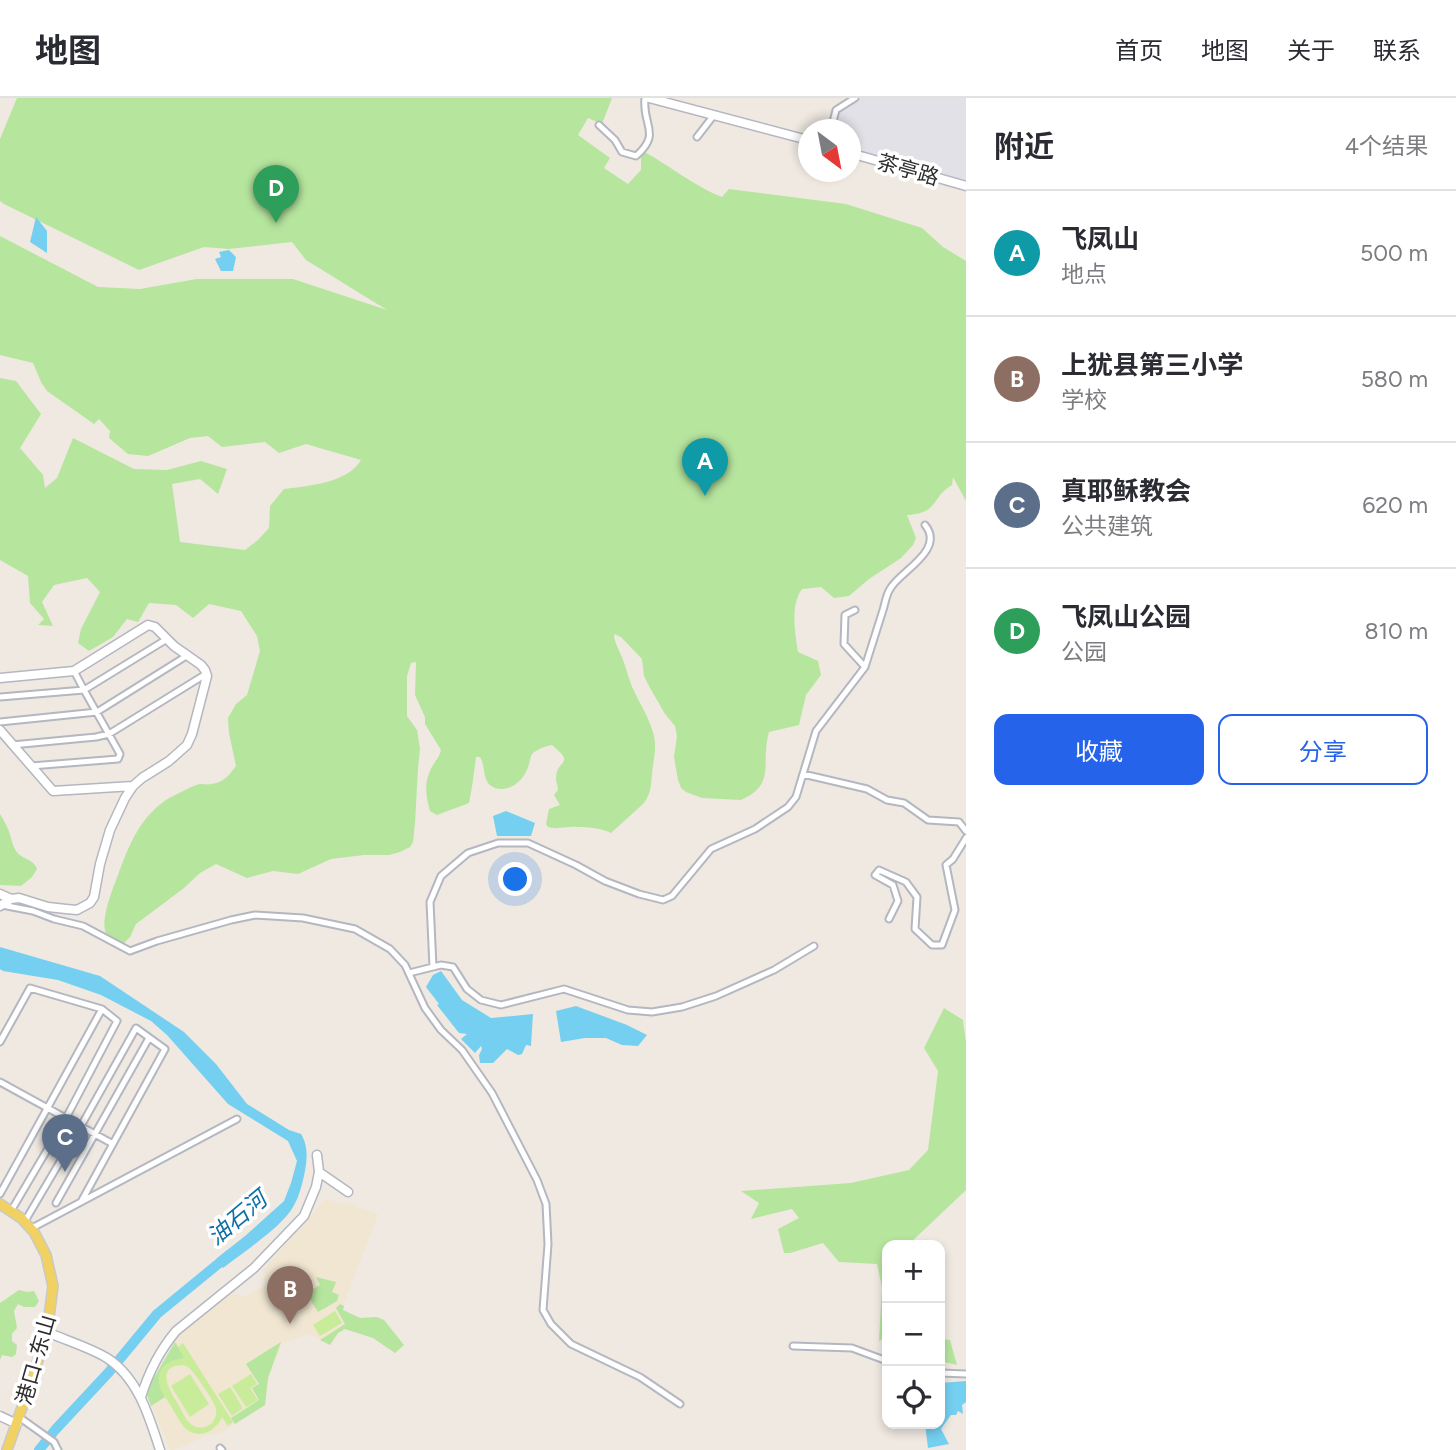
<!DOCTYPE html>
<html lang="zh">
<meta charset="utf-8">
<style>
body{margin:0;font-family:Figtree,"Noto Sans SC",sans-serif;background:#f7f7f7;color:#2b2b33}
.controls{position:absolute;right:21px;bottom:21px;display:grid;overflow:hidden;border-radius:14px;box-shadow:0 4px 10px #0003}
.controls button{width:63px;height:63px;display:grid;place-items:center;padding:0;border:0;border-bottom:2px solid #e1e1e2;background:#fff;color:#2b2b33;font:35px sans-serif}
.compass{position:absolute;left:798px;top:21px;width:63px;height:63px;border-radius:50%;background:#fff;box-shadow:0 4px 10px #0003;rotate:148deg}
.you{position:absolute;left:516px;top:782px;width:24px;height:24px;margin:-18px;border:5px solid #fff;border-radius:50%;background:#1a73e8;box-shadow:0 0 0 10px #1a73e833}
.badge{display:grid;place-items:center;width:46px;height:46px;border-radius:50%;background:#2563eb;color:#fff;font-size:23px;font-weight:700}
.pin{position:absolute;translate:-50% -58px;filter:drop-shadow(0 2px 4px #0008)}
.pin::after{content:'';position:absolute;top:37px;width:24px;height:21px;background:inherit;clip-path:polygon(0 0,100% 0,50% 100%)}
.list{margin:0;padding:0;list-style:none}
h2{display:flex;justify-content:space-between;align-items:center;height:91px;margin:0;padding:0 28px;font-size:30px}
h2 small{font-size:23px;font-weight:400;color:#7c7c81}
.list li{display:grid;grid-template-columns:46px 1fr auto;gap:21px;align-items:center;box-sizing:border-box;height:126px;padding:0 28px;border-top:2px solid #e1e1e2}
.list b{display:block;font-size:26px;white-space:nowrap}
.list p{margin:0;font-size:23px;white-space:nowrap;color:#7c7c81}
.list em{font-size:23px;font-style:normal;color:#7c7c81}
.actions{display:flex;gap:14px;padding:21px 28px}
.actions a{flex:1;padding:16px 0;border:2px solid #2563eb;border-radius:14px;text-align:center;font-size:24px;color:#2563eb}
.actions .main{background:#2563eb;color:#fff}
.icon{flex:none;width:38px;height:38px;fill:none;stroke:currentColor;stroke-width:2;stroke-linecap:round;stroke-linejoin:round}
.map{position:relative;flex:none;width:966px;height:1352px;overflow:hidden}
header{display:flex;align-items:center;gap:42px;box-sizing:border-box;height:98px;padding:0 35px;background:#fff;border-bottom:2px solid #e1e1e2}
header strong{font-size:33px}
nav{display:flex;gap:38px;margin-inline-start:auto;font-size:24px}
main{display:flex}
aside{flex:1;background:#fff}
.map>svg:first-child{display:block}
.industrial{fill:#e3e1e8}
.education{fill:#f0e6d1}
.green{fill:#b6e59e}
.pitch{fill:#c9ec9a;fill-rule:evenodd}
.water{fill:#75cff0}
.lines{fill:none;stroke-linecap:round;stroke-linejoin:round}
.river{stroke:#75cff0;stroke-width:10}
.street-casing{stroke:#b4b7c1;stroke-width:9}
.secondary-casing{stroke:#b4b7c1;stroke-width:11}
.primary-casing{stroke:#c9c9c9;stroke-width:12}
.street{stroke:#fff;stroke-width:5}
.secondary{stroke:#fff;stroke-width:8}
.primary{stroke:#f2d163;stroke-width:9}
.labels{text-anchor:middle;stroke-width:7;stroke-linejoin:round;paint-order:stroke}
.street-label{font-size:21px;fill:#2e2e2e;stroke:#fff}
.water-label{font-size:23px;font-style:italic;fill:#0d6fa3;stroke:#fff}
</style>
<header>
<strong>地图</strong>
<nav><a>首页</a><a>地图</a><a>关于</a><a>联系</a></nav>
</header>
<main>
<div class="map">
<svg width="966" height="1352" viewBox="0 0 966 1352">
<rect width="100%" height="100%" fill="#efe9e1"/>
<path class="industrial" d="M857,0H966V83L851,51L850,32H834L837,12Z"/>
<path class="education" d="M326,1101L348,1107L349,1105L355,1107V1109L378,1116L342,1211L360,1220L377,1219L384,1222L404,1247L395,1255L373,1240L345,1231L338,1235L330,1247L310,1236L282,1245L268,1280L265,1307L219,1336H210L174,1352H170L147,1297L148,1290L177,1239L232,1195L245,1199L265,1188L263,1172Z"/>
<path class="green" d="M17,0H612L602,26L588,20L578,37L610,60L604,70L628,86L641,72V52C669,67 692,87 722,99L729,91L846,106L922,130L943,149L966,163V403L953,379L952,387C930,400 940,415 907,417L916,440L913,447L901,460L869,481L849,498L834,500L821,489L802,491C790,507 795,535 798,554L818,563L821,577L806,597L799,627L769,634C760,666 777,686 741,702L702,700L686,694L681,690L678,682L674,659L677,638L675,628L665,616L649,588L644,578L642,561L621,539L614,536C614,545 620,553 623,562C627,572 629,583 634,593C641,608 650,621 654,638C657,651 653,663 652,676C651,687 651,697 643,706L611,735C601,730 588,729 577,729C567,728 558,732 548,729L546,726L549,711L560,707L554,697L558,692C558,688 556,684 556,681C556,660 577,668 552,647C546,648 537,651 532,656C530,659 530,663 529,666C526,678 516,690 503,691C497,691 492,690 488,685C483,678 485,667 480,659H476C474,675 472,691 469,705L437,717L430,713C426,699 424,686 430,673C433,665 439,661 441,652L425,626V619L415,597L416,564L411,565L407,578V618L417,632L420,651L418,670L415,725L413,744L410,749L400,754L389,757H364L331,761L298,776L273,773L247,780L216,766L200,775L184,790L136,826L130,839L120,849L108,845C106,836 103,828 105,819C107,805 113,790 118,777C129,747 141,716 171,699C180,695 191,688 200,686C204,686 208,687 211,686C224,685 229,677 236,668L229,635L228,620L236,606L247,597L260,553L257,538L241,513L209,506L193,520L176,507L149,505L138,524L127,521L113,539L89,553L78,545L81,531L100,494L87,480L54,487L42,504L53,528L38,527L44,521L30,505L28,478L0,462V280L16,283L41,316L20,350L43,377L45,390L57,380L73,340L134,371L167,372L201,363L227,371L218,396L200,381L172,386L180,444L245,452L258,442L269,430L270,408L284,391C308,388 348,385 361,362L306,346L279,355L265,344L222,349L208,338L190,340L148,358L128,356L109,340L110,333L99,321L94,326L47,293L41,284L33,265L0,257V138L98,189L140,191L197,181H293L387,212L306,162L292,144L229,151L204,149L139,172L4,106L0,103V41Z
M0,716C3,721 6,726 8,731C11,738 12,747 16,753C22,762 33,760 37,771L32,779L21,788L0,787Z
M944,910L963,922L966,945V1092L908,1147H887V1239L879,1243L882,1189L877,1166L839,1164L823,1145L790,1155H784L778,1131L799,1120L792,1111L751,1121L759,1105L741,1093L851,1085L909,1072L928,1052L938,973L924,950Z
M316,1179L336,1184L332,1194L339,1197L337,1203L318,1214L306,1195L320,1187Z
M19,1192L27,1194L34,1193L39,1203L35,1209H24L18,1206L14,1213L17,1230L12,1236V1243L17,1247L16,1256L12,1259L2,1257L0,1262V1205Z
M340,1206L344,1208L343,1212L360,1220L377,1219L384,1222L404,1247L395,1255L373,1240L345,1231L338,1235L330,1247L320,1242L345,1226L336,1210Z
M940,1241L950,1242L957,1267L940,1263Z
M175,1244L185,1260L161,1273L159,1285L165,1299L151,1308L147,1297L148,1290Z
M281,1244L268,1280L265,1307L235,1326L231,1320L259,1302L252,1290L259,1286L246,1266Z"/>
<path class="pitch" d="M335,1213L342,1225L320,1238L313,1227Z
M183,1245L233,1324L228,1328L222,1319C216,1333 200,1342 186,1331C180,1325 175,1315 171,1308C167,1302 162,1295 160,1289C154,1271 169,1261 184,1260L178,1249ZM183,1267C188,1269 189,1269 192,1273C197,1279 214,1303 216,1310C217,1316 215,1322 211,1326C207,1329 201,1331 196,1329C187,1326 183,1315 179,1308C171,1294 153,1268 183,1267Z
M190,1276L209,1306L190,1319L171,1288Z
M251,1276L257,1286L250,1290L258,1302L246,1309L232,1288Z
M230,1289L243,1310L232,1318L218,1296Z"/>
<path class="water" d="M36,119L47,133V155L30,144Z
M229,152L236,159L233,173H221L215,161L221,159L219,154Z
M506,713L535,725L531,738H497L493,718Z
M0,849L100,878L184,934L216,966L247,1006L289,1032L301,1036C309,1049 307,1064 304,1078C301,1090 299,1099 293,1109C282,1129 242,1155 223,1170L216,1161L245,1138L284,1103L291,1085L297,1063L288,1043L228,1006L167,937L151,923L101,897L58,882L3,873L0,871Z
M441,873L462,902L491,920L533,916L531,948L526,947L522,956L518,957L507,951L493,965H480L479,957L482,951L481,948L475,955L461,941L467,936L459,935L437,907L439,906L426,889L433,877Z
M576,908L627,927L647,937L638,948L622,947L606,940H585L561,944L556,913Z
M966,1283V1304L962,1307L963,1316L958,1313L956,1317H951L941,1331L949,1346L928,1350L925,1326H940V1285Z"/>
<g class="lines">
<path class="river" d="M39,1352L55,1332L109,1274L157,1216L229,1157"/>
<defs>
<path id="street" d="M599,27L615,42L622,54L636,58C662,35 642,28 645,0
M831,32L836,12L855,0
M697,39L714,17
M865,569C871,550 877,531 883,512C885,506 886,497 890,491C899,474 946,452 925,427
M0,599L84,592L74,573
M0,624L97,614L188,557
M12,647L96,639L109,636L206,576
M31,668L118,661L120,656L84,592L167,541
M803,676L867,691L887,702L904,705L928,722L959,724L966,733
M2,807L33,813L54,821L83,828L130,853L157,843L231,822L255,817L303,820L355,831L390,851L405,867L425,910L441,932L462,952L492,995L537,1082L546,1106L548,1146L543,1212L551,1226L571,1246L640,1279L680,1306
M889,821L898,803L893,787L875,777L879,772L906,784L917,799L915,831L932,847H942L955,812L946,767L953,761L966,740
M433,869L430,804L441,778L468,755L498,745H528L576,767L605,783L639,796L663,802L672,798L711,751L755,731L788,709L796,699L816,633L865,569L844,546L845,517L855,512
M409,875L441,867L453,869L467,891L481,902L501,907L564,891L628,912L652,914L682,909L716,898L774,872L814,848
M0,944L30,890L102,911L117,923L66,1020L11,1113
M0,984L113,1046
M0,1096L102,911
M56,1105L149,940
M25,1123L81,1028L136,930L165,951L81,1104
M32,1130L237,1021
M793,1248L852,1250L887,1263
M940,1275L966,1276
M19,1319L54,1344L58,1352
M220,1350L222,1352"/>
<path id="secondary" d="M649,0L808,42
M850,55L966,88
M0,580L74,573L148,527L155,529L174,548L201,567L205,572L207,578L192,636L187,647L169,663L142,680L133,688L125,700L110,732L100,766L94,799L90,805L77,812L66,811L48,809L19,800L11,801L0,796
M0,632L53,693L133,688
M0,808L11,801
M319,1074L348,1094
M47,1234C65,1242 91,1250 107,1260C138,1280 149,1318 160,1352
M141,1299C148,1276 161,1251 176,1233L254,1170L304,1118L316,1089L319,1074L317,1057
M0,1318L17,1326"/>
<path id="primary" d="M0,1106L21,1120L34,1134L46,1157L53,1188L47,1234L31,1284L7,1352"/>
</defs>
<use href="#street" class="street-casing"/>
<use href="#secondary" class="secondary-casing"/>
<use href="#primary" class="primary-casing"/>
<use href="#street" class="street"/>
<use href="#secondary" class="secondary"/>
<use href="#primary" class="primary"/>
</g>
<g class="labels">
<g class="street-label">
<text transform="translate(908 72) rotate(16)" y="7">茶亭路</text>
<text transform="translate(36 1262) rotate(-74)" y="7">港口-东山</text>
</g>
<g class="water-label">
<text transform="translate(237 1120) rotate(-40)" y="8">油石河</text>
</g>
</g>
</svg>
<div class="controls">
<button>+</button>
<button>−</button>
<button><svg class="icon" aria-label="locate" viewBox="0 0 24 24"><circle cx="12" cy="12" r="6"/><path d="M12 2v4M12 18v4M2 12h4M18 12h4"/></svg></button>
</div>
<svg class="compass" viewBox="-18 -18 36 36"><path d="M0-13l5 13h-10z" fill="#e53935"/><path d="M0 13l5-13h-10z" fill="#7c7c81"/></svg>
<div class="you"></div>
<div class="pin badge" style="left:705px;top:398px;background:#0f9aa8">A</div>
<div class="pin badge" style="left:290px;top:1226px;background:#8d6e63">B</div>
<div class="pin badge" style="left:65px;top:1074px;background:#5c6f8a">C</div>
<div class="pin badge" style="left:276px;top:125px;background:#2e9e5b">D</div>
</div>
<aside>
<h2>附近<small>4个结果</small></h2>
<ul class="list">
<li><span class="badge" style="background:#0f9aa8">A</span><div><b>飞凤山</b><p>地点</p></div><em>500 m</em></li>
<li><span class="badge" style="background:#8d6e63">B</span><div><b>上犹县第三小学</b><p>学校</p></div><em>580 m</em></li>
<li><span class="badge" style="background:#5c6f8a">C</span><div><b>真耶稣教会</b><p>公共建筑</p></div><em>620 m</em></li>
<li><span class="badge" style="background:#2e9e5b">D</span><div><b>飞凤山公园</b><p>公园</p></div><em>810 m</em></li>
</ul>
<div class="actions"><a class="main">收藏</a><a>分享</a></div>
</aside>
</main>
